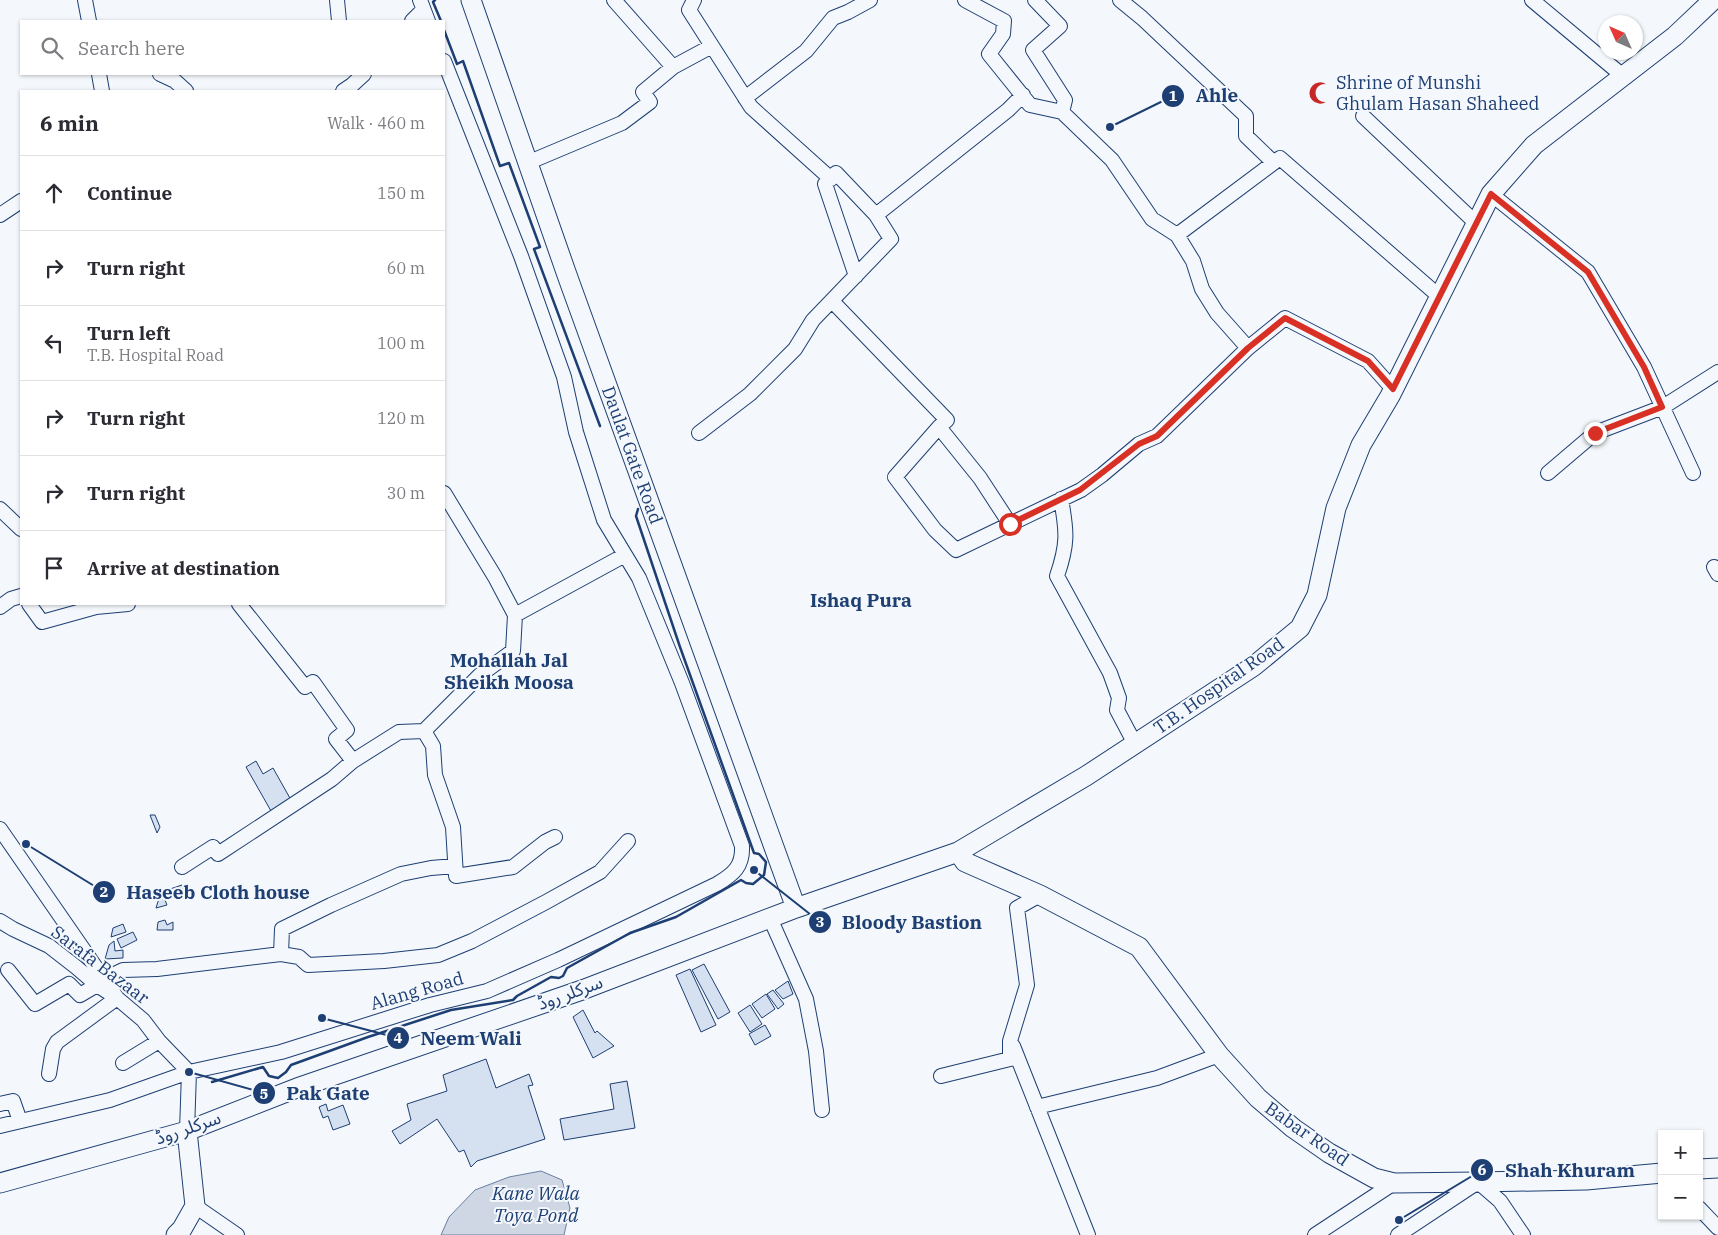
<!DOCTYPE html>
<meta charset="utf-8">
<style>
body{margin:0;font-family:"IBM Plex Serif","Noto Sans Arabic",serif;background:#f7f7f7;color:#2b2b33}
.controls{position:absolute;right:15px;bottom:15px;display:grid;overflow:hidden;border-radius:0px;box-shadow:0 1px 4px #0004}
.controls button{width:45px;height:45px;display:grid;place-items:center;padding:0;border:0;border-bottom:1px solid #e1e1e2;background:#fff;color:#2b2b33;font:25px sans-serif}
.compass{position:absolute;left:1598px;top:15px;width:45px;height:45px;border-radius:50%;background:#fff;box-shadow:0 1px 4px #0004;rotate:315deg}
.stop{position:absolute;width:15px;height:15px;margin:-11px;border:4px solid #d93025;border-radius:50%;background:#fff}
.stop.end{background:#d93025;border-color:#fff;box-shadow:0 1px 5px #0008}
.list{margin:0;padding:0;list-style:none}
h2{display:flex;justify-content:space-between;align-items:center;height:65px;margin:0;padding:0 20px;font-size:21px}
h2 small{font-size:16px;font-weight:400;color:#7c7c81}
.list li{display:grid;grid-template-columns:32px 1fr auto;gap:15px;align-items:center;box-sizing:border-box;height:75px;padding:0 20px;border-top:1px solid #e1e1e2}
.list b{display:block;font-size:19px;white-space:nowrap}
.list p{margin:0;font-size:16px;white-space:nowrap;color:#7c7c81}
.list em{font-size:16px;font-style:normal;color:#7c7c81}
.icon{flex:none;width:28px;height:28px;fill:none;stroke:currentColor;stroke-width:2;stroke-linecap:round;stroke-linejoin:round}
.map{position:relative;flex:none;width:1718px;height:1235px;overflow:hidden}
.search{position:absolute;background:#fff;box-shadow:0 1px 4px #0004;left:20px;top:20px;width:425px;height:55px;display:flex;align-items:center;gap:12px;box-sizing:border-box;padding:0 18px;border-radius:0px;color:#7c7c81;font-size:19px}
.panel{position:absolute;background:#fff;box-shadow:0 1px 4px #0004;left:20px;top:90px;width:425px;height:515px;border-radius:0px}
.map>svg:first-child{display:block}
.water{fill:#cfd7e4;stroke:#687fa3}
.building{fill:#d5e0f0;stroke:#1d3f73}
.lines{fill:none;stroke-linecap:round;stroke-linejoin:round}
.street-casing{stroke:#1d3f73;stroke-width:16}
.secondary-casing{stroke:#1d3f73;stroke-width:21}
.street{stroke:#f4f7fb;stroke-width:14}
.secondary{stroke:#f4f7fb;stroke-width:19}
.wall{stroke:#1d3f73;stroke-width:2.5}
.route{stroke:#d93025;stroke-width:6}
.labels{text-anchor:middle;stroke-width:4;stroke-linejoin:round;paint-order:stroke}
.poi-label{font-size:18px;fill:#1d3f73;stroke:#f4f7fb;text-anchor:start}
.street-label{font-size:18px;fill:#1d3f73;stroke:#f4f7fb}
.neighbourhood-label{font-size:19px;font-weight:bold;fill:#1d3f73;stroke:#f4f7fb}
.water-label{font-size:19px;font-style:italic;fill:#1d3f73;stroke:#f4f7fb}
.leader{fill:none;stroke:#1d3f73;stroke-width:2}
.callout-dot{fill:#1d3f73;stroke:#f4f7fb;stroke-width:2}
.mark-label{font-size:15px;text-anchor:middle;font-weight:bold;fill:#fff}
.callout-label{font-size:19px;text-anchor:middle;font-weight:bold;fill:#1d3f73;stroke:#f4f7fb;stroke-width:4;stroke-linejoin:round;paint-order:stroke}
</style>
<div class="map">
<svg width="1718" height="1235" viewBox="0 0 1718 1235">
<rect width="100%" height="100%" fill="#f4f7fb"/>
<path class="water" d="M541,1171L562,1180L570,1208L564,1235H441L449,1217L475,1190L509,1177Z"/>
<path class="building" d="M256,761L263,774L273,768L291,800L271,811L246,767Z
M150,815H155L160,827L157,833Z
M182,885L185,894L165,900L167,905L156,908L161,892Z
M165,920L167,925L173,922V930H157L158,922Z
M123,924L126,932L111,937L113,928Z
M133,932L137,940L121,948L117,939Z
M114,941L115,951L123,950V958L105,959L109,945Z
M704,964L730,1012L718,1019L692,970Z
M690,969L716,1025L701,1032L676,975Z
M788,981L793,994L783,999L775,990Z
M773,990L784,1004L778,1009L767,994Z
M766,994L775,1009L762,1018L752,1004Z
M750,1005L762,1024L750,1032L738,1013Z
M583,1010L595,1033L597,1031L614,1046L593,1058L573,1017Z
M765,1025L771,1036L755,1045L749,1034Z
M486,1059L496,1088L529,1074L533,1085L528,1086L545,1139L477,1161L471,1167L464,1150L459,1152L437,1119L400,1144L392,1131L411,1120L407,1104L447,1091L443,1075Z
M627,1081L635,1128L564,1140L560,1119L614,1109L610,1084Z
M326,1104L328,1111L343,1105L350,1124L333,1130L328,1116L323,1118L319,1107Z"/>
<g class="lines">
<defs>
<path id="street" d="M85,0L89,21
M337,0L339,21
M420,0L428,21
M614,0L673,67
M694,0L689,10L751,107L831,179
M965,0L1004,21L1003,34L989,54L1030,105L1062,112L1112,160L1152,219L1177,235L1193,261L1202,289L1217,313L1248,348
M1035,0L1060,26L1033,50L1065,100L1062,112
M1120,0L1142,18L1246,116V136L1273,162
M1532,0L1623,76
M412,21L423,10
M99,74L102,91
M160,74L175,81L186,91
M343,91L352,85L364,74
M745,98L806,51L833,18L848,12L870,0
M1363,116L1477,224
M527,163L622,123L650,102L643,92L673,67L712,46
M1491,194L1588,272L1644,367L1693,473
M0,215L21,201
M876,215L1008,110L1023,95
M1177,235L1280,158L1440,297
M832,301L947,420L939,427L895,477L935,530L956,550L1081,490L1102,475L1139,444L1157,436L1248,348L1285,318L1368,361L1393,389
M939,427L980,478L1010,524
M699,433L750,394L795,349L813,320L891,239L876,215L836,173L825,184L856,276
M1548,473L1595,433L1663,407L1718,372
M444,493L495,577L515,615L625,555
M1061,499C1067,532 1068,544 1057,576L1110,673L1119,698L1117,710L1135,744
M0,509L21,529
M1714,567L1718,574
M29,604L42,622L96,607L128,604
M239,604L305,687L313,682L347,730L336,739L353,761
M0,607L11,599L21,596
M424,731L433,746L435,775L453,827L456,876L513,867L545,842L555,837
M0,829L117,998L57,1042L53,1049L49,1074
M182,867L213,847L218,854L332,779L353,761L399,732L424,731L480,675L513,651L515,615
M770,918L806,999L816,1051L822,1110
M0,921L13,929L49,946L76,967L97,985L117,998L143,1020L159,1041L189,1072L187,1131
M281,954L282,929L331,905L401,874L431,868L455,866
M8,970L35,1004L69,984L80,995L97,985
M104,979L123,970L157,969L281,954L299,957L308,965L384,961L438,955L472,941L546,902L600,872L628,841
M1013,1046L1088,1235
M123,1063L159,1041
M941,1076L1010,1059V1041L1027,985L1017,908L1040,895
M0,1104L13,1101L20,1121
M1037,1107L1157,1078L1219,1055
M0,1126L110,1100L189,1072L281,1052L430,1005L487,991L558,960L717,884C734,874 743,866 742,846L682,683L639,578L604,520L576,432L564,377L521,256L444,61
M195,1206L237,1235
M1699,1208L1718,1228
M1315,1235L1394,1183
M1398,1235L1478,1182L1500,1201L1523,1235"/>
<path id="secondary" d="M471,0L567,275L796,908
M958,852L965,862L1040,895L1139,947L1219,1055L1258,1098L1293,1128L1329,1153L1374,1178L1394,1183L1478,1182L1586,1180L1662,1173
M1699,1169L1718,1168
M0,1183L187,1131L297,1088L582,990L796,908L958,852L1086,776L1254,666L1300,628L1317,595L1336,508L1361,445L1390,396L1491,194L1534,145L1675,36L1713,0
M176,1235L182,1229L195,1206L187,1131"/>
</defs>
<use href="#street" class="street-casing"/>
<use href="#secondary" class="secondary-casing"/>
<use href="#street" class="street"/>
<use href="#secondary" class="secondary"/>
<path class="wall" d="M435,0L433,2L441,21
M444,30L457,64L463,61L500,166L509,163L540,247L534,249L600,426
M212,1082L263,1067L269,1076L278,1078L286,1072L291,1065L368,1037L451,1010L513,1000L517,996L551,977L559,978L563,976L567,968L630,933L676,917L741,880L746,883L753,884L764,875L766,862L759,854L754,853L680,647L636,516L638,509"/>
</g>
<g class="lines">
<path class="route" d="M1010,524L1080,490L1139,444L1157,436L1248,348L1285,318L1368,361L1393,389L1491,194L1588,272L1644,367L1662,407L1595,433"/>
</g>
<defs>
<symbol id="mosque-bare" viewBox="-9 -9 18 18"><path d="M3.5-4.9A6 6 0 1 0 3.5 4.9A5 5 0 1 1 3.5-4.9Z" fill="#c62828" stroke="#f4f7fb" stroke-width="2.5" paint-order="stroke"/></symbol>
</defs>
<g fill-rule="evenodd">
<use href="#mosque-bare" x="1304" y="77" width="32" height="32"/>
</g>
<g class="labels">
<g class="poi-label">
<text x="1336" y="89">Shrine of Munshi<tspan x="1336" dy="21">Ghulam Hasan Shaheed</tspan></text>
</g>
<g class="street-label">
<text transform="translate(632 455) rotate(70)" y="6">Daulat Gate Road</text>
<text transform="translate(1219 686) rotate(-35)" y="6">T.B. Hospital Road</text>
<text transform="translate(100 965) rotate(37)" y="6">Sarafa Bazaar</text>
<text transform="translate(417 991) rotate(-16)" y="6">Alang Road</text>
<text transform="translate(570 993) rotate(-20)" y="6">سرکلر روڈ</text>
<text transform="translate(188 1128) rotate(-19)" y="6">سرکلر روڈ</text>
<text transform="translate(1307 1134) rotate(35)" y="6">Babar Road</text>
</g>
<g class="neighbourhood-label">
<text x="861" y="607">Ishaq Pura</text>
<text x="509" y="667">Mohallah Jal<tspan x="509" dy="22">Sheikh Moosa</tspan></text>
</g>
<g class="water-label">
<text x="536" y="1200">Kane Wala<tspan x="536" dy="22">Toya Pond</tspan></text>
</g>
</g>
<path class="leader" d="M1110 127L1173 96M26 844L104 892M754 870L820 922M322 1018L398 1038M189 1072L264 1093M1399 1220L1482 1170"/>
<g class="callout-dot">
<circle cx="1110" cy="127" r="5"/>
<circle cx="26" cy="844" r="5"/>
<circle cx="754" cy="870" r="5"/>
<circle cx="322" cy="1018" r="5"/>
<circle cx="189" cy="1072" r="5"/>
<circle cx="1399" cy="1220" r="5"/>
<circle cx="1173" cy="96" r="12"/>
<circle cx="104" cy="892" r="12"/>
<circle cx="820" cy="922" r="12"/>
<circle cx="398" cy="1038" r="12"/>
<circle cx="264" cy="1093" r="12"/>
<circle cx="1482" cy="1170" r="12"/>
</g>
<g class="mark-label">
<text x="1173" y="101">1</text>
<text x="104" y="897">2</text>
<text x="820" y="927">3</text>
<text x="398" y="1043">4</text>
<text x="264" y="1099">5</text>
<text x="1482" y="1175">6</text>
</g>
<g class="callout-label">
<text x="1217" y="102">Ahle</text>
<text x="218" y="899">Haseeb Cloth house</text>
<text x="912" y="929">Bloody Bastion</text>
<text x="471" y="1045">Neem Wali</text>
<text x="328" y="1100">Pak Gate</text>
<text x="1570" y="1177">Shah Khuram</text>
</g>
</svg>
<div class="controls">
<button>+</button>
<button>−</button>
</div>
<svg class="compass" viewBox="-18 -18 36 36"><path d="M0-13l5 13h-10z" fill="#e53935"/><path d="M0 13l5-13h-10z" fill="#7c7c81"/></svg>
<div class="stop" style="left:1010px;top:524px"></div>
<div class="stop end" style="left:1595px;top:433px"></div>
<div class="search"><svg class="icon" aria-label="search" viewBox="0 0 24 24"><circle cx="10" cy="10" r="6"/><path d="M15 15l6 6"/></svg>Search here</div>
<section class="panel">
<h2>6 min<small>Walk · 460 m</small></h2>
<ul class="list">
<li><svg class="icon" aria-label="ahead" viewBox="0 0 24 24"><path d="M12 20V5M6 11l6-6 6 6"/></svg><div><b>Continue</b></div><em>150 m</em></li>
<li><svg class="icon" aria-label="right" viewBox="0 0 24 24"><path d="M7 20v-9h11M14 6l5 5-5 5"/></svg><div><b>Turn right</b></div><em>60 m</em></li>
<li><svg class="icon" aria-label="left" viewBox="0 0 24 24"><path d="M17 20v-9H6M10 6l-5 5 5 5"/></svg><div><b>Turn left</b><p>T.B. Hospital Road</p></div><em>100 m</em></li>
<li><svg class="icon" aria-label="right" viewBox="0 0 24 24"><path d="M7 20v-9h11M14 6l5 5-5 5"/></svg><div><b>Turn right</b></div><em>120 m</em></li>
<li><svg class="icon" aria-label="right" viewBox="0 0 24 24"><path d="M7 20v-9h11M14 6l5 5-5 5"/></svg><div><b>Turn right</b></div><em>30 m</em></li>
<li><svg class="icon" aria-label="arrive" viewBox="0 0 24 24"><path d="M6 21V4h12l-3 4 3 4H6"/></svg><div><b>Arrive at destination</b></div></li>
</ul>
</section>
</div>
